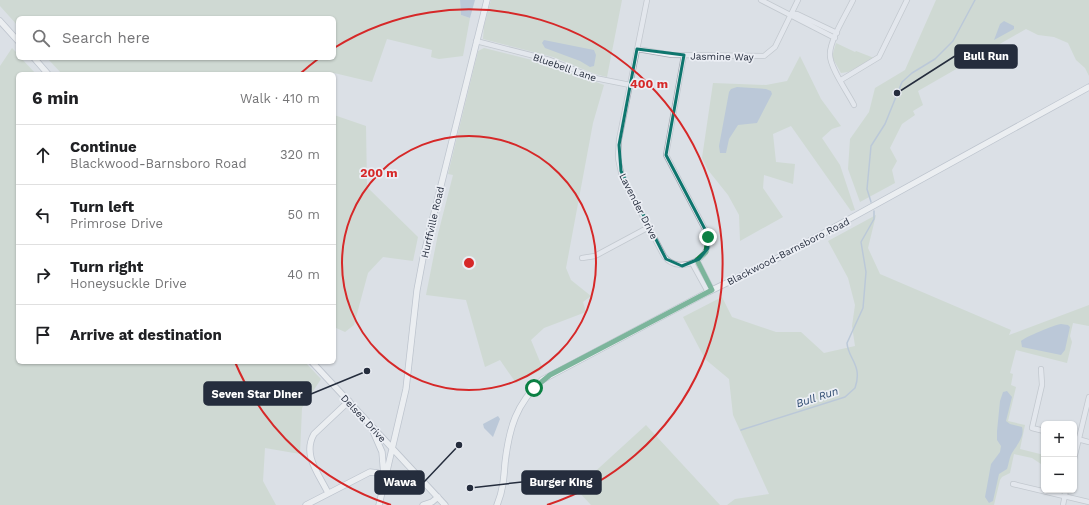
<!DOCTYPE html>
<meta charset="utf-8">
<style>
body{margin:0;font-family:"Work Sans",sans-serif;background:#f2f2f2;color:#202124}
.controls{position:absolute;right:12px;bottom:12px;display:grid;overflow:hidden;border-radius:6px;box-shadow:0 1px 3px #0004}
.controls button{width:36px;height:36px;display:grid;place-items:center;padding:0;border:0;border-bottom:1px solid #e0e0e0;background:#fff;color:#202124;font:20px sans-serif}
.stop{position:absolute;width:12px;height:12px;margin:-9px;border:3px solid #0b8043;border-radius:50%;background:#fff}
.stop.end{background:#0b8043;border-color:#fff;box-shadow:0 1px 4px #0008}
.list{margin:0;padding:0;list-style:none}
h2{display:flex;justify-content:space-between;align-items:center;height:52px;margin:0;padding:0 16px;font-size:17px}
h2 small{font-size:13px;font-weight:400;color:#757577}
.list li{display:grid;grid-template-columns:26px 1fr auto;gap:12px;align-items:center;box-sizing:border-box;height:60px;padding:0 16px;border-top:1px solid #e0e0e0}
.list b{display:block;font-size:15px;white-space:nowrap}
.list p{margin:0;font-size:13px;white-space:nowrap;color:#757577}
.list em{font-size:13px;font-style:normal;color:#757577}
.icon{flex:none;width:22px;height:22px;fill:none;stroke:currentColor;stroke-width:2;stroke-linecap:round;stroke-linejoin:round}
.map{position:relative;flex:none;width:1089px;height:505px;overflow:hidden}
.search{position:absolute;background:#fff;box-shadow:0 1px 3px #0004;left:16px;top:16px;width:320px;height:44px;display:flex;align-items:center;gap:10px;box-sizing:border-box;padding:0 14px;border-radius:6px;color:#757577;font-size:15px}
.panel{position:absolute;background:#fff;box-shadow:0 1px 3px #0004;left:16px;top:72px;width:320px;height:292px;border-radius:6px}
.map>svg:first-child{display:block}
.green{fill:#c1d1bc}
.water{fill:#95acc8}
.lines{fill:none;stroke-linecap:round;stroke-linejoin:round}
.stream{stroke:#95acc8;stroke-width:1.5}
.minor-casing{stroke:#a4aab3;stroke-width:6}
.major-casing{stroke:#9ba3b2;stroke-width:7}
.minor{stroke:#eef0f5;stroke-width:4.5}
.major{stroke:#fff;stroke-width:5.5}
.route{stroke:#0b8043;stroke-width:5}
.marked{fill:none;stroke:#0f766e;stroke-width:3;stroke-linejoin:round}
.ring{fill:none;stroke:#d62828;stroke-width:2}
.labels{text-anchor:middle;stroke-width:3.5;stroke-linejoin:round;paint-order:stroke}
.street-label{font-size:10px;fill:#252d3d;stroke:#ebeef4}
.water-label{font-size:11px;font-style:italic;fill:#2f4b71;stroke:#ebeef4}
.centre{fill:#d62828;stroke:#ebeef4;stroke-width:2}
.ring-label{font-size:12px;text-anchor:middle;font-weight:bold;fill:#d62828;stroke:#ebeef4;stroke-width:3.5;stroke-linejoin:round;paint-order:stroke}
.leader{fill:none;stroke:#252d3d;stroke-width:1.5}
.callout-dot{fill:#252d3d;stroke:#ebeef4;stroke-width:1.5}
.callout{fill:#252d3d;stroke:#252d3d;stroke-width:1.5}
.callout-label{font-size:11px;text-anchor:middle;font-weight:bold;fill:#fff}
</style>
<div class="map">
<svg width="1089" height="505" viewBox="0 0 1089 505">
<rect width="100%" height="100%" fill="#dbe0e6"/>
<path class="green" d="M0,0H460L461,15L470,18L463,56L439,59L431,57L432,50L387,39L372,82L334,73L62,74L47,58H334V18H18V26L0,6Z
M491,0H622L607,77L595,74L553,57L483,39L484,26Z
M936,0H1089V76L1085,68L1076,60L1068,43L1054,37L1038,35L1026,29L918,91L923,105L913,111L915,115L902,124L890,148L897,161L892,170L895,183L860,202L848,169L850,139L869,112L875,88L905,70Z
M836,43L855,52L856,51L874,58L848,72L841,73L832,57Z
M12,48L18,54V58H21L36,74H18V362H305L321,379L302,408L300,454L265,448L263,481L276,505H0V66Z
M484,48L548,64L604,85L593,123L566,268L571,280L591,296L583,302L586,312L544,328L531,340L543,369L516,383L500,360L485,367L466,300L426,295L438,234L453,175L448,174L478,51Z
M800,56L821,99L841,126L832,129L822,138L840,165L855,210L851,211L791,126L773,134L776,162L795,164L793,184L764,175L763,188L783,217L740,241L739,215L728,195L708,170L702,158L713,83L766,85L787,81Z
M334,115L366,126L367,187L418,237L413,261L383,257L368,273L354,325L345,332L334,327Z
M876,215L868,248L880,274L1011,330L1009,335L1089,305V326L1073,323L1070,336L1072,342L1067,363L1016,350L1010,373L1013,374L1011,385L1016,387L1008,421L1025,425L1020,449L1044,455V466L1032,458L1014,454L1010,473L1002,477L1000,480L994,505H727L735,499L769,494L733,415L729,379L705,359L683,317L722,297L732,317L776,332H801L824,353L855,346L852,326L855,305L848,278L828,241Z
M646,425L720,505H591L576,489Z"/>
<path class="water" d="M460,0H475L470,18L461,15Z
M1004,21L1014,26V29L994,40L1000,24Z
M544,40L594,50L596,55L594,66L590,67L580,61L545,48L542,43Z
M737,87L766,89L771,91L772,94L757,123L738,125L729,139L726,153H720L719,146L729,92L731,89Z
M1061,324L1068,325L1070,327L1065,350L1061,355L1022,347L1021,341C1025,337 1054,325 1061,324Z
M1007,391L1012,397L1006,421L1010,424L1022,427C1025,437 1016,446 1012,453C1009,458 1009,464 1007,469L999,474L993,501L989,503L985,497L991,464L1000,452L1001,446L997,440V431L1000,401L1003,392Z
M498,416L500,419L493,437L484,428L483,424Z"/>
<g class="lines">
<path class="stream" d="M871,202L867,189L871,146L885,124L902,82L912,73L935,59L953,41L975,0
M741,430L845,397L855,388C863,365 848,359 847,343L863,308L866,272L861,242L874,219V211"/>
<defs>
<path id="minor" d="M647,0L619,140L618,158L622,177L664,256C679,277 717,257 707,233L666,155L684,55
M761,0L835,38
M853,0C847,13 829,41 830,55C830,68 848,93 854,105
M791,14H797L837,33
M476,41L550,60L595,78L630,85
M637,49L672,55L764,56L775,47L798,0
M841,80L879,57L907,0
M582,258L595,256L649,227
M697,260L712,290
M692,263L708,292
M1041,369L1042,385L1032,428L1044,431
M1074,438L1089,442
M1074,459L1089,397
M1013,484L1089,502
M1063,505L1066,490"/>
<path id="major" d="M0,21L18,41
M34,58L48,74
M312,362L445,505
M372,429L382,452L384,476
M328,493C319,474 302,455 314,434L349,401
M306,505L370,472L378,473L385,482
M379,505L406,389L417,290L423,258L487,0
M423,505L432,502L438,497
M497,505C503,491 504,477 505,463C509,428 516,404 542,380L708,292L784,255L1089,87"/>
</defs>
<use href="#minor" class="minor-casing"/>
<use href="#major" class="major-casing"/>
<use href="#minor" class="minor"/>
<use href="#major" class="major"/>
</g>
<g class="lines">
<path class="route" d="M534,388L550,375L712,290L697,260L706,252L708,237"/>
</g>
<path d="M0 0H1089V505H0ZM637,49L684,55L666,155L708,235V248L699,259L682,266L666,259L621,171L619,145Z" fill="#dbe0e6" fill-opacity=".55" fill-rule="evenodd"/>
<path class="marked" d="M637,49L684,55L666,155L708,235V248L699,259L682,266L666,259L621,171L619,145Z"/>
<g class="ring">
<circle cx="469" cy="263" r="127"/>
<path d="M391 505A254 254 0 0 1 235 362M301 73A254 254 0 0 1 318 59M334 48A254 254 0 1 1 547 505"/>
</g>
<g class="labels">
<g class="street-label">
<text transform="translate(722 56) rotate(1)" y="4">Jasmine Way</text>
<text transform="translate(565 67) rotate(19)" y="4">Bluebell Lane</text>
<text transform="translate(639 206) rotate(63)" y="4">Lavender Drive</text>
<text transform="translate(432 222) rotate(-77)" y="4">Hurffville Road</text>
<text transform="translate(788 251) rotate(-27)" y="4">Blackwood-Barnsboro Road</text>
<text transform="translate(364 418) rotate(47)" y="4">Delsea Drive</text>
</g>
<g class="water-label">
<text transform="translate(817 397) rotate(-18)" y="4">Bull Run</text>
</g>
</g>
<circle cx="469" cy="263" r="6" class="centre"/>
<g class="ring-label">
<text x="649" y="88">400 m</text>
<text x="379" y="177">200 m</text>
</g>
<path class="leader" d="M897 93L955 56M367 371L311 394M470 488L522 482M459 445L424 482"/>
<g class="callout-dot">
<circle cx="897" cy="93" r="4"/>
<circle cx="367" cy="371" r="4"/>
<circle cx="470" cy="488" r="4"/>
<circle cx="459" cy="445" r="4"/>
</g>
<g class="callout">
<rect x="955" y="45" width="62" height="23" rx="4"/>
<rect x="204" y="382" width="107" height="23" rx="4"/>
<rect x="522" y="471" width="79" height="23" rx="4"/>
<rect x="375" y="471" width="49" height="23" rx="4"/>
</g>
<g class="callout-label">
<text x="986" y="60">Bull Run</text>
<text x="257" y="398">Seven Star Diner</text>
<text x="561" y="486">Burger King</text>
<text x="400" y="486">Wawa</text>
</g>
</svg>
<div class="controls">
<button>+</button>
<button>−</button>
</div>
<div class="stop" style="left:534px;top:388px"></div>
<div class="stop end" style="left:708px;top:237px"></div>
<div class="search"><svg class="icon" aria-label="search" viewBox="0 0 24 24"><circle cx="10" cy="10" r="6"/><path d="M15 15l6 6"/></svg>Search here</div>
<section class="panel">
<h2>6 min<small>Walk · 410 m</small></h2>
<ul class="list">
<li><svg class="icon" aria-label="ahead" viewBox="0 0 24 24"><path d="M12 20V5M6 11l6-6 6 6"/></svg><div><b>Continue</b><p>Blackwood-Barnsboro Road</p></div><em>320 m</em></li>
<li><svg class="icon" aria-label="left" viewBox="0 0 24 24"><path d="M17 20v-9H6M10 6l-5 5 5 5"/></svg><div><b>Turn left</b><p>Primrose Drive</p></div><em>50 m</em></li>
<li><svg class="icon" aria-label="right" viewBox="0 0 24 24"><path d="M7 20v-9h11M14 6l5 5-5 5"/></svg><div><b>Turn right</b><p>Honeysuckle Drive</p></div><em>40 m</em></li>
<li><svg class="icon" aria-label="arrive" viewBox="0 0 24 24"><path d="M6 21V4h12l-3 4 3 4H6"/></svg><div><b>Arrive at destination</b></div></li>
</ul>
</section>
</div>
